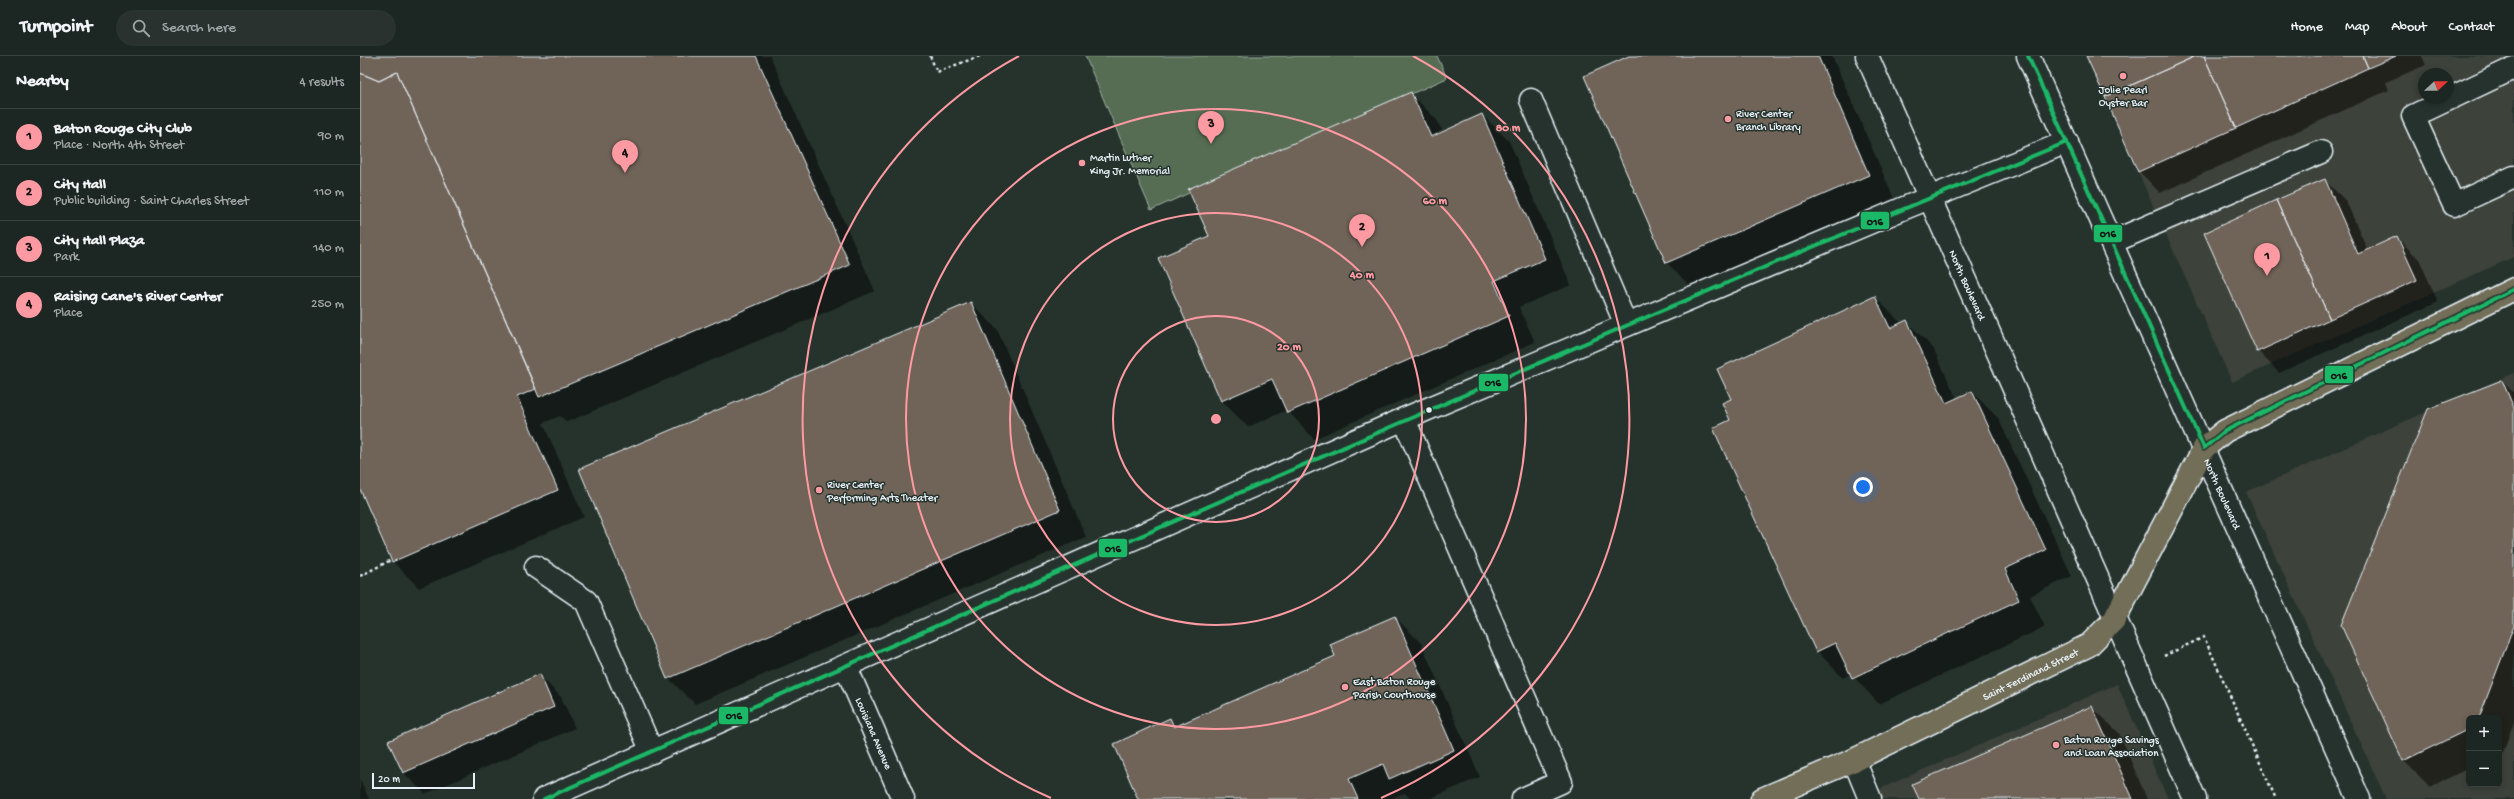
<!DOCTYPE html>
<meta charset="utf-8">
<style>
body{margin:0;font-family:"Gochi Hand",sans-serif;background:#29322f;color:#f1f3f6}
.controls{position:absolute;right:12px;bottom:12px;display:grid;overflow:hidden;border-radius:6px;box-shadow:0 2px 6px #0003}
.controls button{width:36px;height:36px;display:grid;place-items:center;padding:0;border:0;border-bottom:1px solid #3a4340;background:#1c2622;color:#f1f3f6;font:20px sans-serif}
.compass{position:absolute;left:2058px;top:12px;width:36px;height:36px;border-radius:50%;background:#1c2622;box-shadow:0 2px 6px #0003;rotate:68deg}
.scale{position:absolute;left:12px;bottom:10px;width:103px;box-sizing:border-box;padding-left:4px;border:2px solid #e8f1f8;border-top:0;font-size:11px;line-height:14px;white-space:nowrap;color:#e8f1f8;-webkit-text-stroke:3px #26332d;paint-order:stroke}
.you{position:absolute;left:1503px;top:431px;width:14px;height:14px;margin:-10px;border:3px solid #fff;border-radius:50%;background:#1a73e8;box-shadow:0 0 0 6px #1a73e833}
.badge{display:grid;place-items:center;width:26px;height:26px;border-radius:50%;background:#ff9aa2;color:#111;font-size:13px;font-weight:700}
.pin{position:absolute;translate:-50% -33px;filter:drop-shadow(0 1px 2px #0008)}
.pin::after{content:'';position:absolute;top:21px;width:14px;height:12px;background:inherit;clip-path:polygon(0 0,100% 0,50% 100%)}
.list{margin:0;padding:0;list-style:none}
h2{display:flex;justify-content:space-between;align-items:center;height:52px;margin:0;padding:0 16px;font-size:17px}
h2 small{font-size:13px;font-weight:400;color:#a0a5a5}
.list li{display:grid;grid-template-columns:26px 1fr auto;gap:12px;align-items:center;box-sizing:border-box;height:56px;padding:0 16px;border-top:1px solid #3a4340}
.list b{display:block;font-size:15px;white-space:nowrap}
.list p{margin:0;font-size:13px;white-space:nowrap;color:#a0a5a5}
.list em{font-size:13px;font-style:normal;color:#a0a5a5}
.icon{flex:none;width:22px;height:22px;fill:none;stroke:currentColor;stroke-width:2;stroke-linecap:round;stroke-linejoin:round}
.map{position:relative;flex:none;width:2154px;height:743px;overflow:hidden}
header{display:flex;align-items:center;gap:24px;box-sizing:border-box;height:56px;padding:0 20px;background:#1c2622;border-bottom:1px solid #3a4340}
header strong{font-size:19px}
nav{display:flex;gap:22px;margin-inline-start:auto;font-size:14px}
.search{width:280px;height:36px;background:#29322f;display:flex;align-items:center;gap:10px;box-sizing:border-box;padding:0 14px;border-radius:22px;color:#a0a5a5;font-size:15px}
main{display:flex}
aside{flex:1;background:#1c2622}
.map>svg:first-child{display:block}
.built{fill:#3c423a;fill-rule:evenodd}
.green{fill:#566d52;stroke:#9fafa5}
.shadow{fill:#0007}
.building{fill:#6f6458;stroke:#e8f1f8}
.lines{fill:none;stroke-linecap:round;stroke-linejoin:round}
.minor-casing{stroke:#e8f1f8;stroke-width:25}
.major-casing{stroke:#e8f1f8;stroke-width:25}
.path{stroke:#e8f1f8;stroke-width:2.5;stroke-dasharray:3 3;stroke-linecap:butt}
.minor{stroke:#26332d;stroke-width:22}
.major{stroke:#726e59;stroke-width:22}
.bus-1-casing{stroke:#26332d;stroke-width:7}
.bus-1{stroke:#1ab867;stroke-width:4}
.ring{fill:none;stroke:#ff9aa2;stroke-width:2}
.poi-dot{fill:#ff9aa2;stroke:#26332d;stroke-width:1.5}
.bus-dot{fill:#e8f1f8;stroke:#26332d;stroke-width:1.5}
.labels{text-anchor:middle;stroke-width:3;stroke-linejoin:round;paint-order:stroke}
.poi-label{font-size:11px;fill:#e8f1f8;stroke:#26332d;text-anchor:start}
.street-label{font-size:11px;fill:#e8f1f8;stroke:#26332d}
.centre{fill:#ff9aa2;stroke:#26332d;stroke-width:2}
.ring-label{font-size:12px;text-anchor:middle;font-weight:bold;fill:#ff9aa2;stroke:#26332d;stroke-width:3;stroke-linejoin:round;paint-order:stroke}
.line-badge{stroke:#26332d;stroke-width:1.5}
.pale-badge-label{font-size:11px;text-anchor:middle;font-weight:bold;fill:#111}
</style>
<header>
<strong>Turnpoint</strong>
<div class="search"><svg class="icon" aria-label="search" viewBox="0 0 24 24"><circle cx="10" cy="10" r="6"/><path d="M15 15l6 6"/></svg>Search here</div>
<nav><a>Home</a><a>Map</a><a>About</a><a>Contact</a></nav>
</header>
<main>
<aside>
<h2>Nearby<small>4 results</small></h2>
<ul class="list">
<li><span class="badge">1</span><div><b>Baton Rouge City Club</b><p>Place · North 4th Street</p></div><em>90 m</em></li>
<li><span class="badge">2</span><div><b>City Hall</b><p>Public building · Saint Charles Street</p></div><em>110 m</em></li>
<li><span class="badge">3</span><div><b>City Hall Plaza</b><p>Park</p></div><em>140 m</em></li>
<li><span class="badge">4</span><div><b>Raising Cane's River Center</b><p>Place</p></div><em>250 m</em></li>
</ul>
</aside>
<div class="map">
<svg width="2154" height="743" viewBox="0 0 2154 743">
<rect width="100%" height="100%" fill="#26332d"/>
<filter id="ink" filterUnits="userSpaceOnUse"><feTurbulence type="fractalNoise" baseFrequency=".025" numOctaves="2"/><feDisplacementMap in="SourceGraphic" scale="8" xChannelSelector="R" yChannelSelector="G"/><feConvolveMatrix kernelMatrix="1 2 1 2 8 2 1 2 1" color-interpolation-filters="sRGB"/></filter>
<g filter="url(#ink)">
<path class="built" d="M1726,0H2154V201L1872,326ZM2064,18H2088V42H2064Z
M2154,317V743H2026L1886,436ZM2109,662H2139V728H2109Z
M1757,628L1808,743H1497Z"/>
<path class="green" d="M725,0H1077L1087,22L791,154Z"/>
<path class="shadow" d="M0,0H410L515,235L207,366L200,360L183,367L224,461L59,532L33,506L0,430Z
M1272,0H1472L1535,145L1333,233L1307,207L1226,20Z
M1727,0H2062L2066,9L2026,26L2029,34L1800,137L1779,115Z
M1050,37L1077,64L1083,77L1122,59L1149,85L1211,229L1159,251L1175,286L954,383L927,354L888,371L862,345L800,202L850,180Z
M1964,124L1986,145L2008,195L2037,182L2059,203L2078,246L1919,317L1898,295Z
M1515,241L1542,268L1547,266L1573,292L1597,343L1612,336L1638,362L1712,520L1670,540L1685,571L1519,648L1491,618L1483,622L1457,595L1371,365L1372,344Z
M611,247L637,273L726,481L335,648L308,622Z
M2142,325L2154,337V666L2143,696L2139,698V662H2109V712L2070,731L2044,705L1983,569Z
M1035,561L1061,587L1120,721L1069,743H1051L1045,737L1030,743H779L810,664L817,671L977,600Z
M180,620L201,641L215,672L65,738L44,717Z
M1732,651L1759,677L1787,743H1560Z
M0,723L9,743H0Z"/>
<path class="building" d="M0,0H396L490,209L179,341L37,16L19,25L0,17Z
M1269,0H1458L1509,119L1306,207L1224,20Z
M1726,0H1836L1745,41Z
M1836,0H1844L1876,72L1778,116L1745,41Z
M1844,0H2003L2008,12L1876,72Z
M2003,0H2036L2008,12Z
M37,16L176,333L157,341L198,434L32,506L0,433V17L19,25Z
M1051,36L1071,81L1122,58L1185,203L1134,225L1149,260L927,357L912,323L861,345L798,202L849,180L828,133Z
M1965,123L1998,198L2037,180L2057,224L1970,263L1916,144Z
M1916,144L1970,263L1897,296L1844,177Z
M1515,240L1530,272L1547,264L1586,347L1612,335L1686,494L1645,513L1659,544L1492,622L1475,587L1456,596L1353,372L1370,364L1362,347L1371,343L1357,313Z
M611,246L700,454L307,623L219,413Z
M2142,324L2154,352V570L2119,662H2109V673L2043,705L1981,569L2068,353Z
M1035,560L1094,694L1029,723L1023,708L989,723L998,743H778L754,688L810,662L814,671L975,600L970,588Z
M180,618L194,651L43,717L28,685Z
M1732,650L1773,743H1559L1552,728Z"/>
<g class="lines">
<defs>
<g id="minor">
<path id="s1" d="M1507,0L1835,743"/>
<path id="s2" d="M1668,0L1999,743"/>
<path d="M2154,12L2053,60L2094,149L2154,121"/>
<path d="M1171,44L1266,269"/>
<path d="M1752,186L1961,96"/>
<path d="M1044,363L1201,726L1163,743"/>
<path d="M176,511L226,545L292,696"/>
<path id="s3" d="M486,611L543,743"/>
<path d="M1494,704L1510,743"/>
<path d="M184,743L1044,363L1542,153L1707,86"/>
</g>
<g id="major">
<path id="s4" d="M1402,743L1494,704L1729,589L1754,564L1844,392L1865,375L2154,233"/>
</g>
</defs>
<use href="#minor" class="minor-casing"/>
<use href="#major" class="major-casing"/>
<path class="path" d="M570,0L577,16L620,0
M0,520L31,504
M1804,600L1844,581L1916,743"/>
<use href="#minor" class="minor"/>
<use href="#major" class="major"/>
<defs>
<path id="bus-1" d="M1668,0L1844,392L1865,375L2154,233
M184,743C690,520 1195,294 1707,86"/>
</defs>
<use href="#bus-1" class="bus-1-casing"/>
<use href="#bus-1" class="bus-1"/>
</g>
</g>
<g class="ring">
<circle cx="856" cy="363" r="103"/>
<circle cx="856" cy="363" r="206"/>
<circle cx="856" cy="363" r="310"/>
<path d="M691 742A413 413 0 0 1 659 0M1053 0A413 413 0 0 1 1021 742"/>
</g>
<g class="poi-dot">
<circle cx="1763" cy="20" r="4"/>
<circle cx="1368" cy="63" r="4"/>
<circle cx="722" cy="107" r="4"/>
<circle cx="459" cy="434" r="4"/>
<circle cx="985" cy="631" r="4"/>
<circle cx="1696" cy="689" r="4"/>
</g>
<circle class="bus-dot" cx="1069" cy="354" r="3.5"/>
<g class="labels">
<g class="poi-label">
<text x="1763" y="37" text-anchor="middle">Jolie Pearl<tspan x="1763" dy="13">Oyster Bar</tspan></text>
<text x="1376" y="61">River Center<tspan x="1376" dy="13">Branch Library</tspan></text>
<text x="730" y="105">Martin Luther<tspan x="730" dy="13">King Jr. Memorial</tspan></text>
<text x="467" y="432">River Center<tspan x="467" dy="13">Performing Arts Theater</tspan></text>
<text x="993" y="629">East Baton Rouge<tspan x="993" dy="13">Parish Courthouse</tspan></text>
<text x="1704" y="687">Baton Rouge Savings<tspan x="1704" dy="13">and Loan Association</tspan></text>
</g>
<g class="street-label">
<text dy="4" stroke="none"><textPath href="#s1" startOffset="250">North Boulevard</textPath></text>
<text dy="4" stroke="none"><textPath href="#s2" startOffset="479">North Boulevard</textPath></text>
<text dy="4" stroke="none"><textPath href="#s4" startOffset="296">Saint Ferdinand Street</textPath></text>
<text dy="4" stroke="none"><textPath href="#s3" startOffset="72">Louisiana Avenue</textPath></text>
</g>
</g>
<circle cx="856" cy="363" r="6" class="centre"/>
<g class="ring-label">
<text x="1148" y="75">80 m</text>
<text x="1075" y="148">60 m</text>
<text x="1002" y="222">40 m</text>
<text x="929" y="294">20 m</text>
</g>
<g class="line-badge">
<rect x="1500" y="155" width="30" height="19" rx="4" fill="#1ab867"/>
<rect x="1733" y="168" width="30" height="19" rx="4" fill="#1ab867"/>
<rect x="1964" y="309" width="30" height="19" rx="4" fill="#1ab867"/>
<rect x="1118" y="317" width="31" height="19" rx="4" fill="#1ab867"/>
<rect x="738" y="482" width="30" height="20" rx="4" fill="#1ab867"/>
<rect x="358" y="650" width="31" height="19" rx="4" fill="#1ab867"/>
</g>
<g class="pale-badge-label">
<text x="1515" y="169">016</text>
<text x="1748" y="181">016</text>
<text x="1979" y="323">016</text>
<text x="1133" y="330">016</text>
<text x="753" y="496">016</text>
<text x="374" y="663">016</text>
</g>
</svg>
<div class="controls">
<button>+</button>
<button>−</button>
</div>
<svg class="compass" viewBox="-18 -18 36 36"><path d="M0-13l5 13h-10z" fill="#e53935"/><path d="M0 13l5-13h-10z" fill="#a0a5a5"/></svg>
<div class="scale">20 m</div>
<div class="you"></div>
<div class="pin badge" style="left:1907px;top:220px">1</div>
<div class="pin badge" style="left:1002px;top:191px">2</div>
<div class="pin badge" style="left:851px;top:88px">3</div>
<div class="pin badge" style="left:265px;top:117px">4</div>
</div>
</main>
